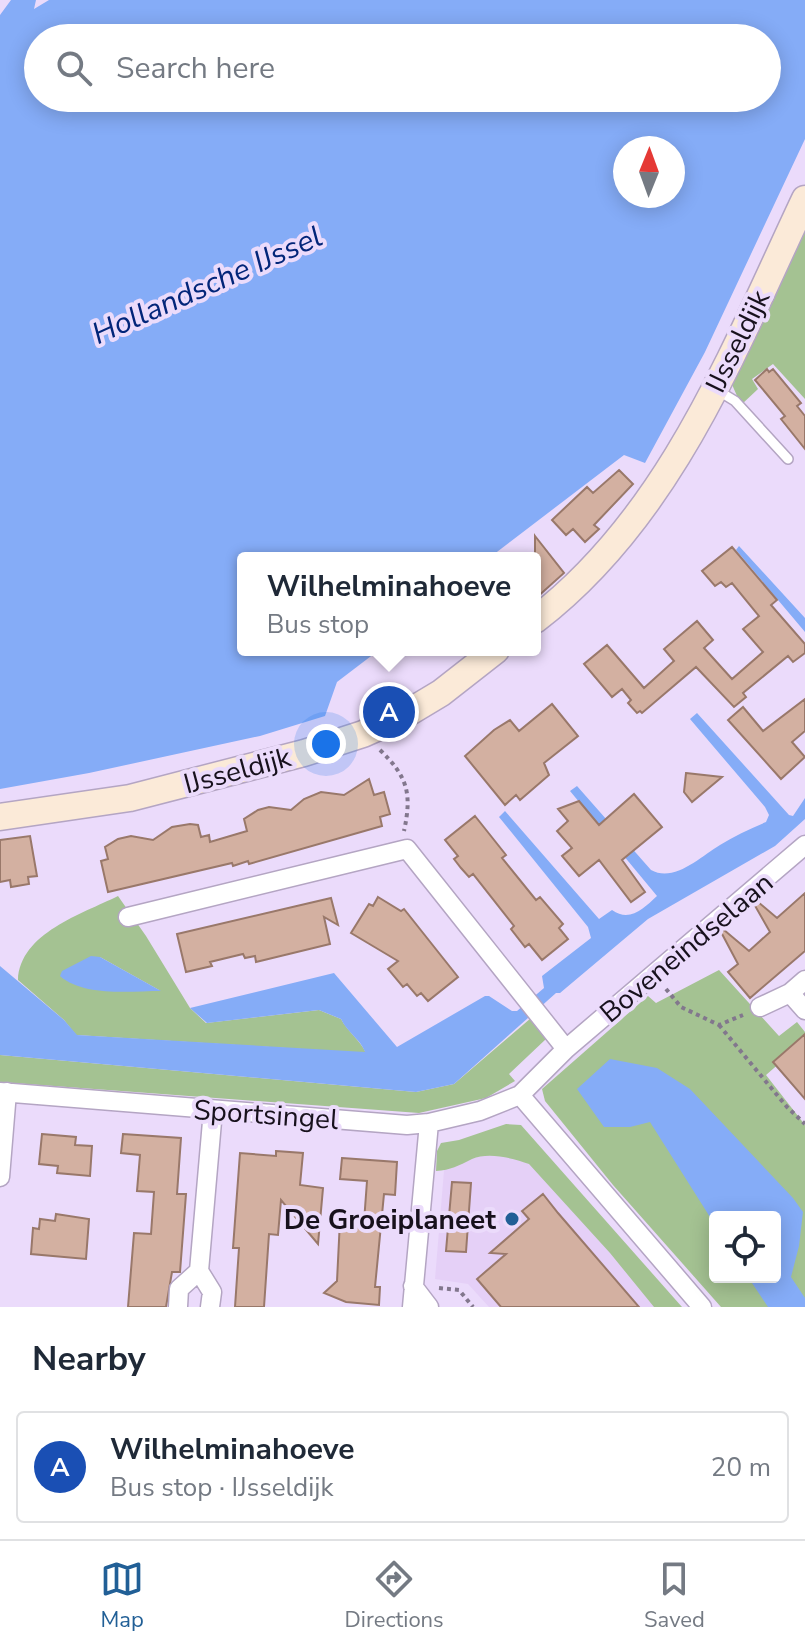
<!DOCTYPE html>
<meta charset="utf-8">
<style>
body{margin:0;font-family:"Nunito Sans",sans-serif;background:#f6f6f7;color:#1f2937}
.controls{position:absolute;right:24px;bottom:24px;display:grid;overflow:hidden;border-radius:8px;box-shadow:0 4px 20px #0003}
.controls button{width:72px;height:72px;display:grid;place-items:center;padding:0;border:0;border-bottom:2px solid #e0e1e3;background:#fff;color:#1f2937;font:40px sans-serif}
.compass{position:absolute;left:613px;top:136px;width:72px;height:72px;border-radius:50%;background:#fff;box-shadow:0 4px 20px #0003;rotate:1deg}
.you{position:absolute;left:326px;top:744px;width:28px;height:28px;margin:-20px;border:6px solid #fff;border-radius:50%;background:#1a73e8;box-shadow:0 0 0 12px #1a73e833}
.badge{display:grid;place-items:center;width:52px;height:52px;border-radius:50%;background:#215f96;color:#fff;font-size:26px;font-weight:700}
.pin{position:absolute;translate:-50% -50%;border:4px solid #fff;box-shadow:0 2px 8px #0006}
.popup{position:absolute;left:237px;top:552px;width:304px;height:104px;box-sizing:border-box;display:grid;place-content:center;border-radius:8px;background:#fff;filter:drop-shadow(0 2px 6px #0005);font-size:26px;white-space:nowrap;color:#747a83}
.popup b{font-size:30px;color:#1f2937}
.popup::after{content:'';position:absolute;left:50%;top:100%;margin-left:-16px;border:16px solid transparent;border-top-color:#fff}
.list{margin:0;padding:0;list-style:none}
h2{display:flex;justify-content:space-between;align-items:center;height:104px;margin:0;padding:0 32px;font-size:34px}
h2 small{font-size:26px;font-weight:400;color:#747a83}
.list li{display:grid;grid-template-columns:52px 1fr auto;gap:24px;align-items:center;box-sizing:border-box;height:112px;margin:0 16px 16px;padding:0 16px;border:2px solid #e0e1e3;border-radius:8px}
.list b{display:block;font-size:30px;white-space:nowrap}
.list p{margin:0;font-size:26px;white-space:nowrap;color:#747a83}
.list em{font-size:26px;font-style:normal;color:#747a83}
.icon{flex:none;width:44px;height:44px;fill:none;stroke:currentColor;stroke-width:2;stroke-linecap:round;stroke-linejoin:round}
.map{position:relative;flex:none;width:805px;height:1307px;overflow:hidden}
.search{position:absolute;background:#fff;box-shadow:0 4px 20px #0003;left:24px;right:24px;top:24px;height:88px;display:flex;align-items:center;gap:20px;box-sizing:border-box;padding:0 28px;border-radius:44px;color:#747a83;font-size:30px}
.sheet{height:232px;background:#fff}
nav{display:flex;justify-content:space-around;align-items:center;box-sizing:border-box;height:112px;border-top:2px solid #e0e1e3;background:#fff;font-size:22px;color:#747a83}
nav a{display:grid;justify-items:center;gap:4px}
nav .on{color:#215f96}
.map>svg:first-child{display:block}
.built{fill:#e5d0f7}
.green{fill:#a4c292;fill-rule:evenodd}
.water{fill:#85acf7;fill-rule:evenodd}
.building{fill:#d3b0a1;stroke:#99786a;stroke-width:2}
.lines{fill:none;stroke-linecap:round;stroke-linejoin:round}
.lane-casing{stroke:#b4a5c3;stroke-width:12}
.street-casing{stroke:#b4a5c3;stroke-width:21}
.secondary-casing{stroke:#b4a5c3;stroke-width:29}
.path{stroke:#82778d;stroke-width:4;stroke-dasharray:4 4;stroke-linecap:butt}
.lane{stroke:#fff;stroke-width:9}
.street{stroke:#fff;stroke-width:18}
.secondary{stroke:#fbead8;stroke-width:26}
.poi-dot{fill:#215f96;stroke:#ebdbfb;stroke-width:3}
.labels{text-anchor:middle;stroke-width:8;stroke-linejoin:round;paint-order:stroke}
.street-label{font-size:28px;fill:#17111c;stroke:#ebdbfb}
.poi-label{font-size:28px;font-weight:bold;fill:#17111c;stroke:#ebdbfb;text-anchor:end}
.water-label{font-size:30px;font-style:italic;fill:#022579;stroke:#ebdbfb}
</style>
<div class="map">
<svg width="805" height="1307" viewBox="0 0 805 1307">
<rect width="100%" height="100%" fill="#ebdbfb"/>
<path class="built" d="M526,1148L657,1307H489L468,1284L435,1279L445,1159Z"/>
<path class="green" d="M805,231V399L773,364L752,379L758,389L741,405L730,380Z
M118,896L146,936L190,1008L206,1023L319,1010L341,1019C348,1032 360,1040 366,1053L76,1035L64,1020L18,980C20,933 82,914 118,896ZM100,957L159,990H160L114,991Z
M719,970L779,1036L797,1022L805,1032V1041L766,1075L805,1125V1307H721L613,1185L545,1101L542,1089L648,996L656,1003ZM715,1217H775V1277H715Z
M531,1018L546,1039L509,1074L515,1081L486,1098L419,1113L0,1082V1055L416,1092L454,1084Z
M506,1124L521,1125L682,1307H654L610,1253L529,1164C513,1158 488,1152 472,1159C458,1166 451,1170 436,1171L437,1151L441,1143L459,1140Z"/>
<path class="water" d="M11,0H36L34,9L49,0H805V139L705,352L645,463L624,455L489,558H243V650H379L337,682L325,716L260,736L89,773L0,789V15ZM767,38V98H38V38ZM673,148V196H625V148Z
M739,546L805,618V632L736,550Z
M697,713L789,815L793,816L805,798V819L775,846L648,919L560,993H556L454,1084L416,1092L0,1055V966L64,1020L77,1035L365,1052C361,1040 347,1032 341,1019L319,1010L207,1023L190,1008L334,973L397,1047L485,996H489L512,1011H517L544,988L542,976L591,938L588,927L499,817L505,811L599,919L612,910C630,923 644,908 657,896L570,791L577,786L651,870C674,883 700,857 720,845C734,836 750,829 766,822L769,815L765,807L690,719Z
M91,956L100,957L161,991C130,991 84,997 60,976L62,971Z
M610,1059L657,1068L690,1089L793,1198L803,1212L799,1246L791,1277L805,1298V1307H768L748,1277H775V1217H715V1225L650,1122L630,1127H604L577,1089Z"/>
<path class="building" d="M767,369L769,372L773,369L801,403L797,406L805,416V449L781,419L785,416L755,380Z
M619,470L633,484L594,525L599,529L585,542L573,529L566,535L552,520L587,487L593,493Z
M535,536L564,573L535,599Z
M732,547L777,600L771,605L805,644V653L793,662L788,656L743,693L746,697L734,707L696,667L642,713L640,711L637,713L628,703L631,700L622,689L612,697L584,664L607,645L644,688L674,661L664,649L697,621L713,640L704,648L732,679L763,652L743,629L759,616L732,583L726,587L721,582L715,586L702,571Z
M805,699V731L792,742L805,757L781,779L728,720L743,707L763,731Z
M552,704L578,736L544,763L549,775L520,800L516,795L505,805L465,756L494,730L510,720L519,731Z
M686,773L722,777L692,802L684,792Z
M369,779L374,795L384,792L390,814L380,817L382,826L249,864L248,861L233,866L232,863L108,892L101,861L108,859L105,847L118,839L131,836L153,840L172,827L190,824L198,825L201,837L209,835L210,842L247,831L244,819L258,810L269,807L291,810L304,799L321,792L344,795Z
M634,794L662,827L622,860L645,892L631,902L599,860L579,876L562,856L572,848L557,831L568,821L558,809L579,801L599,825Z
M475,816L506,855L502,858L536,900L540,897L563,924L559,928L568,939L542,960L529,944L525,947L511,929L514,926L473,874L469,877L461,868L454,859L458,856L445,840Z
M30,836L37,876L28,877L29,884L11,887L10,880L0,882V840Z
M805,893V951L750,998L728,972L738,964L721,932L724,930L749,951L770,932L754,904L757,901L777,918Z
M378,897L401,911L404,909L458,977L428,1001L421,993L417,996L407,984L403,987L388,969L398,961L351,933L369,904L373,906Z
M331,898L338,925L324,917L330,944L256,962L255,956L245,958L243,954L210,962L212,966L186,972L177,934Z
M805,1034V1099L773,1062Z
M42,1134L76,1137L75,1145L92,1146L90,1176L57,1173L58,1166L39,1164Z
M123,1134L181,1138L177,1194H186L180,1272H172L166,1307H128L134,1233L151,1234L154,1192L137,1191L140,1155L121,1153Z
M276,1151L303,1153L300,1185L323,1188L318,1244L281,1200L278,1235L269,1234L264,1307H235L239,1248H233L240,1153L276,1156Z
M342,1158L397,1162L395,1195L384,1194L375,1287H380L379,1305L346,1302L324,1293L337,1281L340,1220L364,1222L367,1181L340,1179Z
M452,1182L471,1183L466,1252L446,1251Z
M543,1194L558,1213L639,1307H501L477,1279L506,1254L490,1253L529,1219L522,1211Z
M56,1214L89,1219L86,1259L31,1254L33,1228L39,1229L40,1219L55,1221Z"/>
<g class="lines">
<defs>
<path id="lane" d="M717,390L735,401L788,459"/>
<path id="street" d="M128,917L407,849L566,1049
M805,980L790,993L805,1010
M760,1007L790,993
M0,1092L407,1125L429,1123L480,1111L520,1095L566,1049L805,845
M520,1095L702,1307
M0,1177L7,1092
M413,1286L429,1307
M178,1307L179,1289L199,1271
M210,1307L212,1292L199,1271L213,1110
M412,1307L429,1123"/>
<path id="secondary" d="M535,620C671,516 734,349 805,199
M0,817L130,798L304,753L363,734L401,717L441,693L496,650"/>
</defs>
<use href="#lane" class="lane-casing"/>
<use href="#street" class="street-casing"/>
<use href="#secondary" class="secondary-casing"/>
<path class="path" d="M380,750C408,777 412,794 404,831
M666,989L681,1007L719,1025L743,1015
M719,1025L787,1107L805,1124
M439,1288L459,1290L473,1307"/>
<use href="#lane" class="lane"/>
<use href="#street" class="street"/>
<use href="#secondary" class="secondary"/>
</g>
<circle class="poi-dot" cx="512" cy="1219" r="8"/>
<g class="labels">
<g class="street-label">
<text transform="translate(737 341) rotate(-64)" y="10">IJsseldijk</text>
<text transform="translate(237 770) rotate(-15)" y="10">IJsseldijk</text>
<text transform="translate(686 947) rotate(-40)" y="10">Boveneindselaan</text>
<text transform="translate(266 1114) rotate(4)" y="10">Sportsingel</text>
</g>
<g class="poi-label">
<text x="496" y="1229">De Groeiplaneet</text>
</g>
<g class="water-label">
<text transform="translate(207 285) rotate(-24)" y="10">Hollandsche IJssel</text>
</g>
</g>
</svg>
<div class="controls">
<button><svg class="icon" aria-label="locate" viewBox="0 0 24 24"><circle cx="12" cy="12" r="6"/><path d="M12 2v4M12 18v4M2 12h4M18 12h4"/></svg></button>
</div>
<svg class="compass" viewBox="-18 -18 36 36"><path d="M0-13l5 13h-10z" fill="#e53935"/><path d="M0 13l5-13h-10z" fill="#747a83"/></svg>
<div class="you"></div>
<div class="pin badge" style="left:389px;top:712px;background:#1a4fb4">A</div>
<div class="popup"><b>Wilhelminahoeve</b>Bus stop</div>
<div class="search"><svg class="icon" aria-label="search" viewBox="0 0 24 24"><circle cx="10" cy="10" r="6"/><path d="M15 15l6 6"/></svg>Search here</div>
</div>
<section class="sheet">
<h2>Nearby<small></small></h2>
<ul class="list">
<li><span class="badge" style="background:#1a4fb4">A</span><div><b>Wilhelminahoeve</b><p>Bus stop · IJsseldijk</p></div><em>20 m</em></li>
</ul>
</section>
<nav>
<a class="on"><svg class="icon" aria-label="map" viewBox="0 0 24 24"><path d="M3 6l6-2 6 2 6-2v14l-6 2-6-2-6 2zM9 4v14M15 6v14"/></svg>Map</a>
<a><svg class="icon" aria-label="directions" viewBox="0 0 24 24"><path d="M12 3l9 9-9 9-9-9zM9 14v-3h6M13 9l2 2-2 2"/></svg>Directions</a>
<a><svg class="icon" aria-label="saved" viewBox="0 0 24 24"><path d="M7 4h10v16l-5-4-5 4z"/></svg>Saved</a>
</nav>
